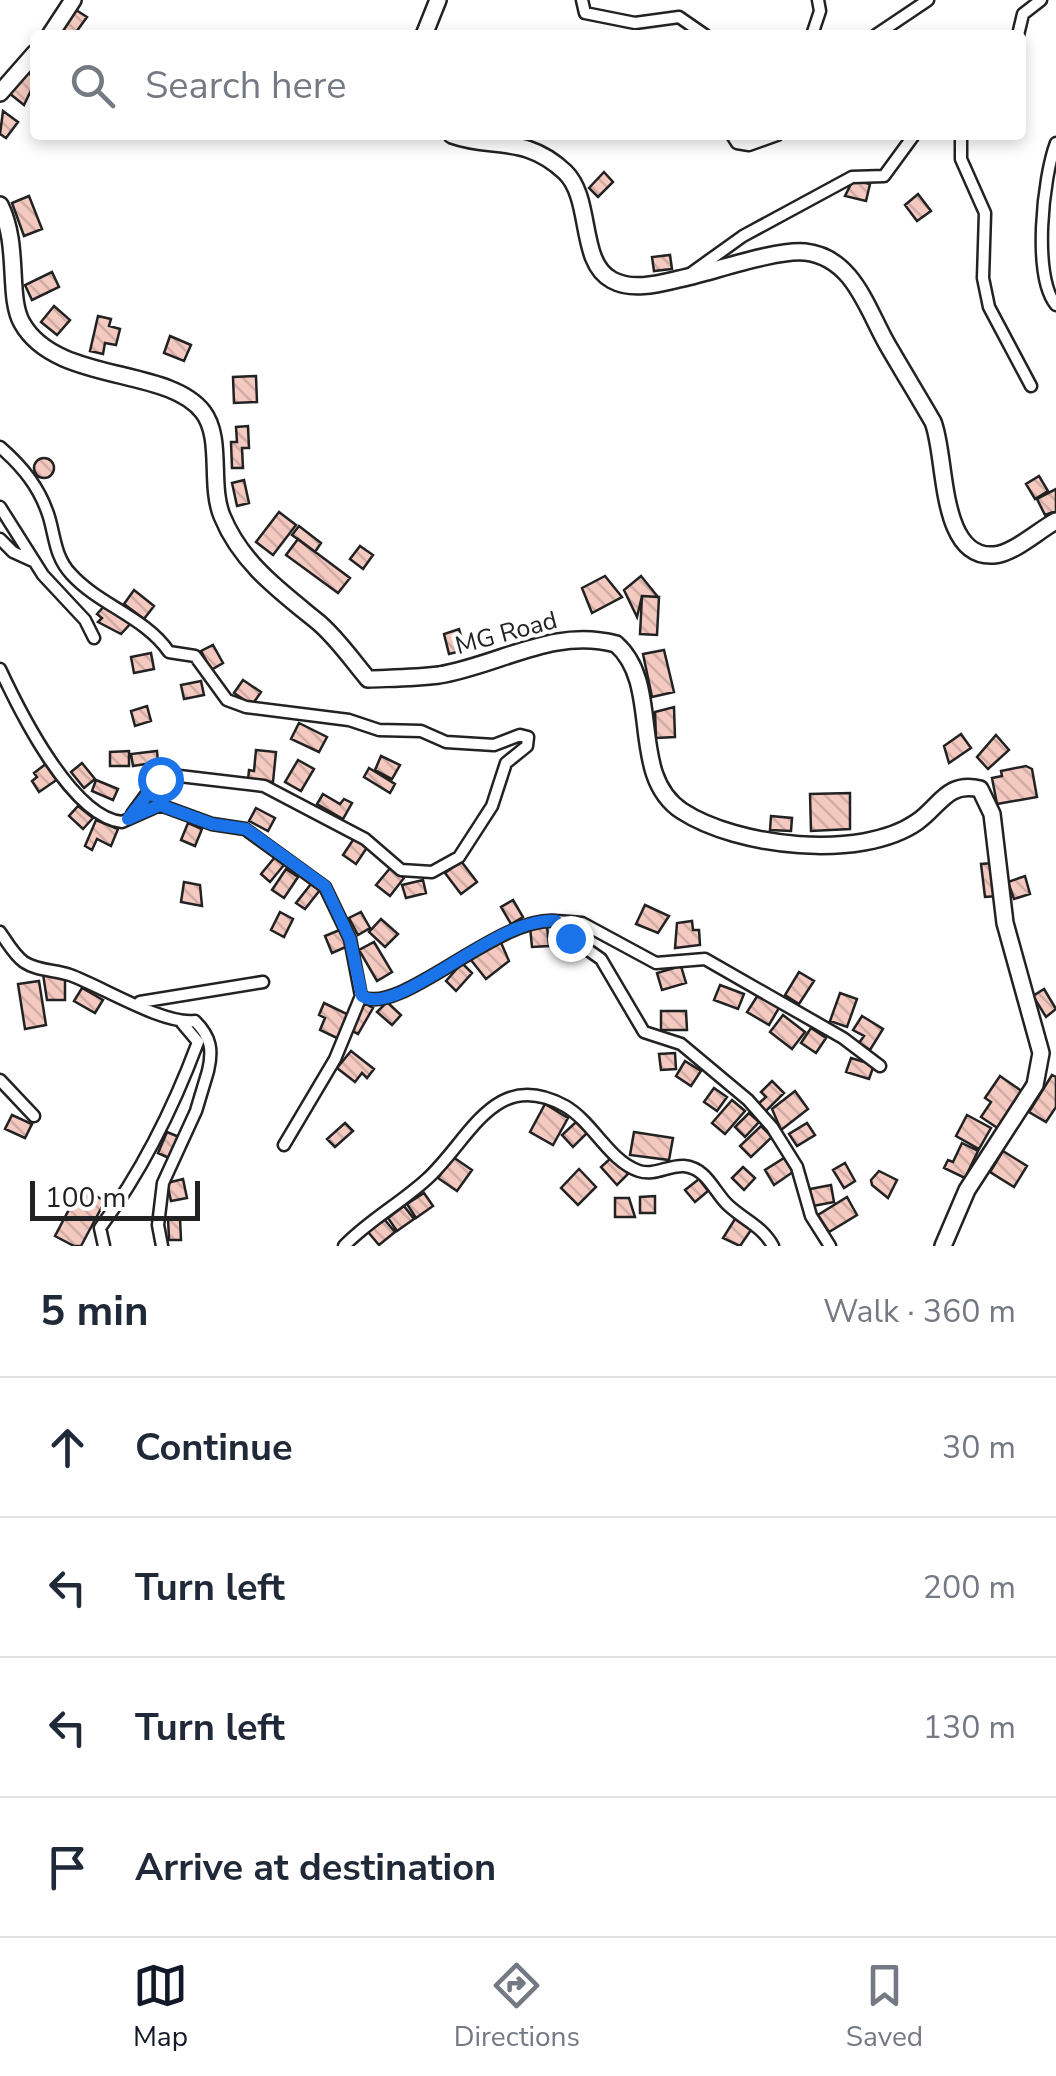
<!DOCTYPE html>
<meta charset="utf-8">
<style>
body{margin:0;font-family:"Nunito Sans",sans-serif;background:#f2f2f3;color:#1f2937}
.scale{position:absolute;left:30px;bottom:25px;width:170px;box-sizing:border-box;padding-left:10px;border:5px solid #222;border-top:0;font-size:28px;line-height:35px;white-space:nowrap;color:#222;-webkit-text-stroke:8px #fff;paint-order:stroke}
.stop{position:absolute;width:30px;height:30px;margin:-22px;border:8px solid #1a73e8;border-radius:50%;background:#fff}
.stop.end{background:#1a73e8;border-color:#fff;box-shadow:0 2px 10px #0008}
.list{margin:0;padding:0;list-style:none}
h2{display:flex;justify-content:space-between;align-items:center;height:130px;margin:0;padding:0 40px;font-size:42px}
h2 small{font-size:32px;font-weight:400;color:#747a83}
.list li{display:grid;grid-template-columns:65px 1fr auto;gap:30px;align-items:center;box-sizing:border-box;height:140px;padding:0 40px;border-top:2px solid #e0e1e3}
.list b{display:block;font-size:38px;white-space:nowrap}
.list em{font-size:32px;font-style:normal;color:#747a83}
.icon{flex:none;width:55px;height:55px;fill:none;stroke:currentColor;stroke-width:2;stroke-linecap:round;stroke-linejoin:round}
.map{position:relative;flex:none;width:1056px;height:1246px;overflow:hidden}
.search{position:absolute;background:#fff;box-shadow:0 5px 15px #0003;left:30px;right:30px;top:30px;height:110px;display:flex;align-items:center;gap:25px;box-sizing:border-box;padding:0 35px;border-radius:10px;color:#747a83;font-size:38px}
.sheet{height:690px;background:#fff}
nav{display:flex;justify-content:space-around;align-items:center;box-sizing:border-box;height:140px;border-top:2px solid #e0e1e3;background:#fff;font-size:28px;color:#747a83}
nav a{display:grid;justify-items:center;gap:5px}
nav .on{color:#111827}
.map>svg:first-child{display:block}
.building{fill:url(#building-back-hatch);stroke:#222;stroke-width:2.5}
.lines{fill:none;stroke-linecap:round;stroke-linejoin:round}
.street-casing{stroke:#222;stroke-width:15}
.primary-casing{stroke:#222;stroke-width:20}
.street{stroke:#fff;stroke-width:10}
.primary{stroke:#fff;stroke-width:15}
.route{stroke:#1a73e8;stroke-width:12}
.labels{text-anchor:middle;stroke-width:8;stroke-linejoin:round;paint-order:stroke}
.street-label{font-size:25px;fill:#222;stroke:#fff}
</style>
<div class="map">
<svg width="1056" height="1246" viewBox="0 0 1056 1246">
<defs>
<pattern id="building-back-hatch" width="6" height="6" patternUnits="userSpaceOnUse" patternTransform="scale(2.5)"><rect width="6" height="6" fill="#f3c9c0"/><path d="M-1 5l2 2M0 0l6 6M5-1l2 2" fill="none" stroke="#d0aca5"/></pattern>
</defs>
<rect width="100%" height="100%" fill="#fff"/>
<path class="building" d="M76,10L87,17L74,35H59Z
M28,70L35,82L24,105L9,93Z
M3,111L18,122L6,138L0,134Z
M604,172L613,182L598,197L589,188Z
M853,180L870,184L866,201L845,196Z
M918,194L931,211L917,221L905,205Z
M29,196L42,229L24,236L12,203Z
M670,255L672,269L654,271L652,257Z
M52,272L59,287L32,300L25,285Z
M54,306L70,320L57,335L41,322Z
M98,316L111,319L109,326L120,329L116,345L105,343L103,354L90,351Z
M170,336L191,345L184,361L164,353Z
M256,376L257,402L234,403L233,377Z
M248,426L249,448H242L243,468H232L231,442H237L236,427Z
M34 468a10 10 0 1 1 20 0a10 10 0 1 1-20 0Z
M1039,476L1048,491L1035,499L1026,484Z
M244,480L249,503L237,506L232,483Z
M1056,489V511L1045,515L1037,499Z
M279,512L296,525L273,555L256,542Z
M299,526L321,543L315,552L292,535Z
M298,539L350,578L338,593L286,555Z
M360,546L373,555L363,569L350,559Z
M605,576L622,597L592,613L582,588Z
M641,576L658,597L642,596L637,617L624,590Z
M134,590L154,606L144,619L124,604Z
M642,596L659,597L657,635L640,634Z
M107,603L131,623L121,634L98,622L102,618L97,614Z
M459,629L465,650L449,654L444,634Z
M213,645L223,663L211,670L201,651Z
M664,650L674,692L652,697L643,654Z
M151,653L154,669L134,673L131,657Z
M243,680L261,692L252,705L234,693Z
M201,681L204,695L184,699L181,685Z
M147,706L151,721L135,726L131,711Z
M674,707L675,737L656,738L655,712Z
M299,723L327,737L319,752L291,739Z
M961,734L971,748L949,763L944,746Z
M996,735L1009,750L988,769L977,757Z
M256,750L276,752L273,782L248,780L249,770L254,771Z
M129,751V766H110V752Z
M157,751L158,762L133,766L131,754Z
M381,756L400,765L392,779L375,770Z
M298,760L314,769L301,791L285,782Z
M47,763L58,779L39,792L32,781L37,777L34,773Z
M82,763L95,779L84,788L71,772Z
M1026,766L1032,769L1037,797L997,804L992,778L1002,776L1001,771Z
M369,768L395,784L390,793L364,777Z
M96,780L118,789L113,800L92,791Z
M850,793V829L811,831L810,794Z
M323,794L340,804L344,799L352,803L343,819L317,804Z
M78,806L93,818L83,829L69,816Z
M256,808L275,818L268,831L249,821Z
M771,816L792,818L791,831L770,830Z
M96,820L118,829L111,846L97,839L92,850L85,846Z
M188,823L202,829L195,846L181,840Z
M355,837L368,846L356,864L343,855Z
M275,857L284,865L270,882L261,874Z
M461,861L477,882L461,894L445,873Z
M993,863L997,896L985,897L981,864Z
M391,867L404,878L390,896L376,885Z
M286,869L298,877L284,898L272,890Z
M1025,876L1030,894L1014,899L1008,882Z
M423,880L426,893L406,898L402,885Z
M184,882L200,885L202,906L181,902Z
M311,884L320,890L305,909L296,903Z
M513,900L523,917L511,924L501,907Z
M645,905L669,916L658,933L636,924Z
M280,912L293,919L284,937L271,930Z
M361,912L370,928L358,935L349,918Z
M381,919L398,934L385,947L369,932Z
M692,921L693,930H699L700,945L675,948L677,923Z
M547,926L549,946L532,947L530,927Z
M342,929L348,946L332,953L325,936Z
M499,938L509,961L486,979L471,960Z
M374,942L392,972L377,981L359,950Z
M462,963L472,973L456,991L446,981Z
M681,966L686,983L662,990L657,973Z
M799,972L814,981L799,1004L785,995Z
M43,974L65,979V1000H47Z
M39,981L46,1025L25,1029L18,984Z
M720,985L744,994L738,1009L714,1000Z
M82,988L103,1000L95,1013L74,1001Z
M1044,989L1056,1009L1046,1017L1033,996Z
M840,993L857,999L847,1027L830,1021Z
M758,995L779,1008L769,1025L747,1012Z
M387,1002L401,1015L392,1025L377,1012Z
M324,1003L349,1015L337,1038L320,1030L325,1018L319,1015Z
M364,1003L373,1008L358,1034L349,1029Z
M661,1011H686L687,1030H661Z
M783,1015L805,1032L792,1049L770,1032Z
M862,1016L883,1029L870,1050L859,1043L864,1036L853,1030Z
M811,1028L826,1038L816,1053L801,1043Z
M351,1051L374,1069L367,1078L362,1073L355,1082L337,1068Z
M675,1053L676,1069L661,1070L659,1054Z
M851,1058L874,1065L869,1079L846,1072Z
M685,1061L701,1071L691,1086L676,1076Z
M1052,1075L1056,1077V1107L1046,1122L1029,1112Z
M1000,1076L1023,1092L999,1129L981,1117L991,1102L985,1098Z
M772,1081L784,1093L765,1112L758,1104L766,1097L761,1092Z
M714,1088L727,1097L717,1111L704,1102Z
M795,1091L808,1109L781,1130L772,1109Z
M732,1100L745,1111L725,1134L712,1123Z
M545,1104L568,1118L553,1145L530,1132Z
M749,1113L759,1122L745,1137L735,1127Z
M12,1115L32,1124L25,1138L5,1129Z
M967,1115L991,1128L979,1149L956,1136Z
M576,1122L587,1133L573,1147L562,1135Z
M345,1123L353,1131L335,1147L327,1139Z
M807,1123L815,1135L797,1146L789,1134Z
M761,1126L772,1137L751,1157L740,1146Z
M167,1132L179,1137L169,1158L158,1153Z
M634,1132L673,1138L669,1160L630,1155Z
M962,1143L978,1151L965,1178L944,1168L948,1160L953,1162Z
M1003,1151L1027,1166L1014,1187L990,1172Z
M453,1157L472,1170L457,1191L438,1178Z
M612,1157L628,1174L617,1185L601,1167Z
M784,1158L793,1172L774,1185L765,1170Z
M845,1163L855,1181L844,1188L833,1170Z
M743,1167L755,1178L744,1190L732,1178Z
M579,1169L596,1187L578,1205L561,1188Z
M879,1171L897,1180L888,1198L872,1185L871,1180Z
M183,1179L187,1198L171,1201L167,1183Z
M699,1179L708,1191L695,1202L685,1190Z
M831,1185L834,1202L813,1206L810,1189Z
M85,1190L105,1201L81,1246H74L55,1236L73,1202L77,1205Z
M424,1193L433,1206L416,1218L407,1204Z
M655,1196V1213H640V1197Z
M847,1197L857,1215L829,1232L818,1215Z
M615,1198H629L635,1217H615Z
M404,1206L414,1219L397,1231L388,1218Z
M168,1218H180L181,1240H169Z
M384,1219L395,1232L379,1245L368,1232Z
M735,1219L751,1230L740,1246L723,1238Z"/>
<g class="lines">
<defs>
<path id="street" d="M582,0L585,13L635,23L679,17L705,35
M812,35L820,11L818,0
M876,35L928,0
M1018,35L1023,14L1041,0
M732,135L737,143L749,145L777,135
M961,135V159L985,213L983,278L989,307L1031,386
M1056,143C1043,177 1032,276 1056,305
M690,274L743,236L852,177L884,176L914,135
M0,447C23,467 40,488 49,517C55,537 55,557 71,574C99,605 145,617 169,652L195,656L227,700L246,707L349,720L379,730L421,731L446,742L494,745L520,735L528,737L527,746L506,763L492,806L459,857L432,872L401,870L365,839L264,786L171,775L154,784L132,814
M0,507L43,575L85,620L94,638
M0,539L13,552L35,562
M0,669C20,712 72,817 122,822L160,805L212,824L245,829L325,887L350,939L361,996C398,1019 498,915 556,921L571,938L601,959L644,1032L681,1044L748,1100L772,1127L797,1167L811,1216L830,1246
M556,921L582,923L656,963L705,959L843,1038L880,1066
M0,932C7,942 14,955 24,962C37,971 56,970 70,975C101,986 163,1025 195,1021C211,1037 213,1050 208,1071L196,1111L163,1183L158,1225L162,1246
M140,1002L263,982
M0,1080L34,1116
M284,1145L335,1059L361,996
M104,1246L100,1228C143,1170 173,1109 198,1042L182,1023
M344,1246C369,1220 401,1203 427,1179C470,1140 494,1067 565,1106C593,1122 609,1161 639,1171C655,1176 668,1165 684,1166C707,1168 714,1192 728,1205C744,1220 762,1226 773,1246"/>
<path id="primary" d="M50,35L73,0
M424,35L438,0
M0,93L35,53
M452,135C493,150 524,134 565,172C593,199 578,262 612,280C632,291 658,284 679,279C709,273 776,249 805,252C853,257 867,309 887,344C902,370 918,396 933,422C947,456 938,559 994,555C1013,554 1039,530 1056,521
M0,205C20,245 7,297 22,323C56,384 168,366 203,412C223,438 209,485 222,516C241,563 280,591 318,622C337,638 352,660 368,679C392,678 416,678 439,675C500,665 553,627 616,644C663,685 627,775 682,811C737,847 861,861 917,822C940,806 947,781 980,789L992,814L1005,923L1041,1053L1035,1085L967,1190L943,1246"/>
</defs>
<use href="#street" class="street-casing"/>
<use href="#primary" class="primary-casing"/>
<use href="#street" class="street"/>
<use href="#primary" class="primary"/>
</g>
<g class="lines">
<path class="route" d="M160,779L128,819L160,805L212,824L246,829L325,886L350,939L362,996C398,1019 498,914 556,921L570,938"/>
</g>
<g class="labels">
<g class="street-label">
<text transform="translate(506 632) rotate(-15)" y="9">MG Road</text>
</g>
</g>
</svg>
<div class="scale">100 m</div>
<div class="stop" style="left:160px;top:779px"></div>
<div class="stop end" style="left:570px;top:938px"></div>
<div class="search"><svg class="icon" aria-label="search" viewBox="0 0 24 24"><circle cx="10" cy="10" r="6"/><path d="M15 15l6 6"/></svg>Search here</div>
</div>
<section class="sheet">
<h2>5 min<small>Walk · 360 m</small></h2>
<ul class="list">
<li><svg class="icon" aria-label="ahead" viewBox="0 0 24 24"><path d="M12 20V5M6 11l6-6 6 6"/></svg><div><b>Continue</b></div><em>30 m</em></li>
<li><svg class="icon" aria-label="left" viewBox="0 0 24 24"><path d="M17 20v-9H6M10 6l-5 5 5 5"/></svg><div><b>Turn left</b></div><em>200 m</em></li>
<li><svg class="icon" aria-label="left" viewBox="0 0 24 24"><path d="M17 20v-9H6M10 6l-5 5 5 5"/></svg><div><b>Turn left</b></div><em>130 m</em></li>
<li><svg class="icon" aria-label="arrive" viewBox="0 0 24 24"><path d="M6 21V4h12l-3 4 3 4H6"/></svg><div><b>Arrive at destination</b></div></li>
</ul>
</section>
<nav>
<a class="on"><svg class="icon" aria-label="map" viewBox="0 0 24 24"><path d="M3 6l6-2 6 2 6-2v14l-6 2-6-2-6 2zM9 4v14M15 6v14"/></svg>Map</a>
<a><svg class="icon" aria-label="directions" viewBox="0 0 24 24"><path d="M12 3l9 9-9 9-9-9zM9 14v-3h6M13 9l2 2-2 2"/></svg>Directions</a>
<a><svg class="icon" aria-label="saved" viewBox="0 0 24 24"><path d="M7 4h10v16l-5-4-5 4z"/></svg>Saved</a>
</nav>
